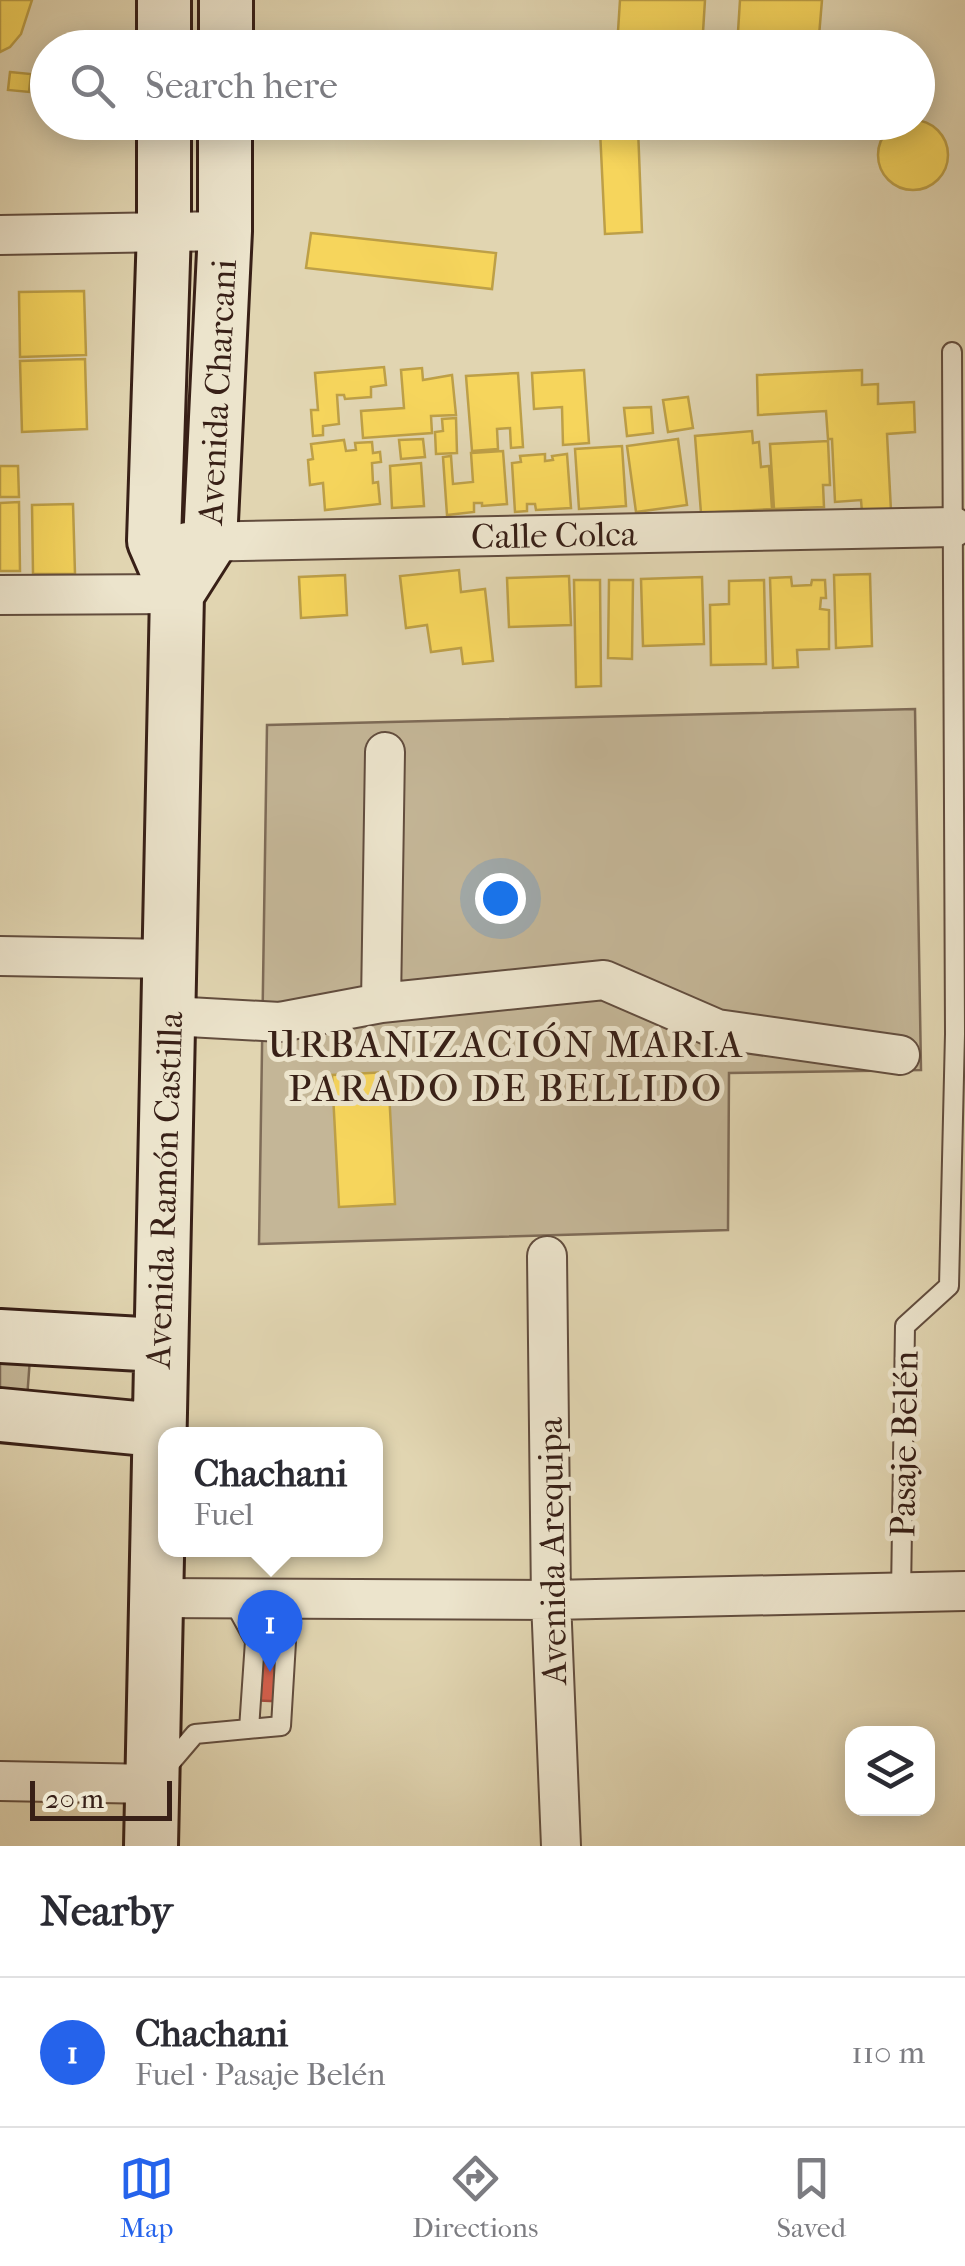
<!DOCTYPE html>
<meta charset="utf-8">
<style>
body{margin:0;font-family:"IM FELL French Canon",serif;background:#f7f7f7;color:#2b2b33}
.controls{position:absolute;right:30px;bottom:30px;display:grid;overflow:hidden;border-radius:20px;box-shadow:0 5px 25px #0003}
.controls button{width:90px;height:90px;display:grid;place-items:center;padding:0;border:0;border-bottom:2px solid #e1e1e2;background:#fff;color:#2b2b33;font:50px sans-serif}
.scale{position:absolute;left:30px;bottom:25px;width:142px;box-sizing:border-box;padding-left:10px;border:5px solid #382017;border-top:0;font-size:28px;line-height:35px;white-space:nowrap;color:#382017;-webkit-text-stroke:8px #ece4cc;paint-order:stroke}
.you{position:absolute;left:500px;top:898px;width:35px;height:35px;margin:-25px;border:8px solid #fff;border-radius:50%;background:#1a73e8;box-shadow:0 0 0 15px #1a73e833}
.badge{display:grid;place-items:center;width:65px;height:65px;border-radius:50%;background:#2563eb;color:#fff;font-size:32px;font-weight:700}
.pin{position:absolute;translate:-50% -82px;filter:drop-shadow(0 2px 5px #0008)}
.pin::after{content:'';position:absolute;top:52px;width:35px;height:30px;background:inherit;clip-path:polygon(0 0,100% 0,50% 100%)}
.popup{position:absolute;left:158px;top:1427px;width:225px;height:130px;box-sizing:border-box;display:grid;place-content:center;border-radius:20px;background:#fff;filter:drop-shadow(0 2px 8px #0005);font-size:32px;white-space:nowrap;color:#7c7c81}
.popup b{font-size:38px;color:#2b2b33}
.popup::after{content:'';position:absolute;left:50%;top:100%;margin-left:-20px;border:20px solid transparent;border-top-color:#fff}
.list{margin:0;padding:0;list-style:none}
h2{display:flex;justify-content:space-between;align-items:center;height:130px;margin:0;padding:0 40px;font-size:42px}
h2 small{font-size:32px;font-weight:400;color:#7c7c81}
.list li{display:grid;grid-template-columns:65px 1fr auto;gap:30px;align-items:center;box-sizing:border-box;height:150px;padding:0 40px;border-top:2px solid #e1e1e2}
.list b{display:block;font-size:38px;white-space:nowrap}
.list p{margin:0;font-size:32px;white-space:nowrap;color:#7c7c81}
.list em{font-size:32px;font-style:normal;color:#7c7c81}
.icon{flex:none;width:55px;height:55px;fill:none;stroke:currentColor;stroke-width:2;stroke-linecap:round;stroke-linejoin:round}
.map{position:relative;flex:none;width:965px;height:1846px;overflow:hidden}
.search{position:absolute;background:#fff;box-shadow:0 5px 25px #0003;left:30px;right:30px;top:30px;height:110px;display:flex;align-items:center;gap:25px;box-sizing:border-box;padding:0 35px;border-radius:55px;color:#7c7c81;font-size:38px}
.sheet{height:280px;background:#fff}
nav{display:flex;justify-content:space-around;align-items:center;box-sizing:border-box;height:140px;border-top:2px solid #e1e1e2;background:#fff;font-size:28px;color:#7c7c81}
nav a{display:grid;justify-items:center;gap:5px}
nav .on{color:#2563eb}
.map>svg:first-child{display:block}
.green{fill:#c4b697;stroke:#7e6b57;stroke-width:2.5}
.homes{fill:#f6d55c;stroke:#bd9f47;stroke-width:2.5}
.shops{fill:#d6604d;stroke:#a74d3d;stroke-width:2.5}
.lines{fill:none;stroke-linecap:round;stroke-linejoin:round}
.lane-casing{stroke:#624d3e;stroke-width:22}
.street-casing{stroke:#624d3e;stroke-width:42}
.secondary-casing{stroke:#382017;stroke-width:58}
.lane{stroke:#ece4cc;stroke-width:18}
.street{stroke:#ece4cc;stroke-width:38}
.secondary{stroke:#ece4cc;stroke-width:52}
.labels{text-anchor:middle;stroke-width:10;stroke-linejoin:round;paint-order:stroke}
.street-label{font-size:35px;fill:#382017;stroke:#ece4cc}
.neighbourhood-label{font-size:38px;letter-spacing:2.5px;fill:#382017;stroke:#ece4cc}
</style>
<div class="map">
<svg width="965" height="1846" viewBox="0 0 965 1846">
<rect width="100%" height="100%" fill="#e1d5b1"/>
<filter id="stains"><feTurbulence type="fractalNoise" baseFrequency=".002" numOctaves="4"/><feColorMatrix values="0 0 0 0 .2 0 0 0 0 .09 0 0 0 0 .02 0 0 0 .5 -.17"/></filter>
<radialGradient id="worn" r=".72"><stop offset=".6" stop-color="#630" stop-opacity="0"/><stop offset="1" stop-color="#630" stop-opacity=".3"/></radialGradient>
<path class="green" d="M915,709L921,1070L729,1073L728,1230L259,1244L267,725Z
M0,1356L30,1358L27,1399L0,1395Z"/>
<path class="homes" d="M0,0H32L21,34L10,47L0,52Z
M620,0H705L702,48L617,47Z
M740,0H822L818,48H737Z
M10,72L31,74L29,92L8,90Z
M878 155a35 35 0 1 1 70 0a35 35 0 1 1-70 0Z
M638,128L642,232L605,234L600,130Z
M311,233L496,253L492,289L306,268Z
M84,291L86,355L20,357L19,292Z
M85,359L87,429L22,432L20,361Z
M384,367L386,385L371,387V397L345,399L344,395H337L339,424L323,426V435L313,436L311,410H318L315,373Z
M422,368L423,380L452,375L456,415L431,416L432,433L363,438L361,411L404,408L401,370Z
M584,370L589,443L563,445L562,407L534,409L532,373Z
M862,370V385L878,384V404L914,402L915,432L887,434L891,511L862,512L861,500L835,502L832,439H828L826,411L758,415L757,375Z
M518,373L523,447L511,448L510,428L497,429L498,449L472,451L466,376Z
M688,397L693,428L668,432L663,400Z
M651,407L653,433L627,436L624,408Z
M456,418L457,453L436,454L435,432L443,431L442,419Z
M752,431L753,443L759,442L761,467L769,466L772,509L701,513L695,436Z
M423,439L425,457L401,459L399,440Z
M678,439L687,505L636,512L627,446Z
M344,440L346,451L356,450L355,443L372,442L373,453L380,452L381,462L372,463L373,483L378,482L380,504L325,510L323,483L310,485L308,460L313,459L311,444Z
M828,441L830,485H823L824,507L774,509L770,444Z
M622,446L626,506L579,509L575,449Z
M503,451L507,504L482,506V503H474V512L447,515L443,457L451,456L453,484L473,482L471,453Z
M545,454V461L553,460L552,456L567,454L571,508L536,510L535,504H527V511L515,512L512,463L521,462L520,456Z
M421,463L424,506L392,508L390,466Z
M0,466H18L19,497H0Z
M19,502L20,571H0V503Z
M73,504L75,574H33L32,505Z
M459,570L461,592L485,589L493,661L463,664L461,648L431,652L427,625L406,628L400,576Z
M870,574L872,646L836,648L834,575Z
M345,575L347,615L301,618L299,577Z
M569,576L571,625L509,627L507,578Z
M702,577L704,644L643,646L641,579Z
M791,577L792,586L811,585L812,580H825L826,598H821L820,609L829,610V649L797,650L798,667L773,668L770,578Z
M574,580H600L601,686L576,687Z
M609,580H633L632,659L608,658Z
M764,580L766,664L711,665L710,605L729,604V581Z
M388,1072L395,1204L339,1207L332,1075Z"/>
<path class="shops" d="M249,1644L293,1646L290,1702L246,1700Z"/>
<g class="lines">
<defs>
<path id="lane" d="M901,1594L905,1326L949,1286L955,1034L952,352
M249,1729L255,1641
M166,1768L195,1734L281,1726L286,1642L255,1641L232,1599"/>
<path id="street" d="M0,235L225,231
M187,542L954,527
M0,595L177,594
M0,956L171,959
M381,1003L385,752
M170,1016L280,1022L381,1003L604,980L717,1029L900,1055
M547,1256L551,1600L561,1846
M155,1598L551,1600L965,1591
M0,1781L152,1784"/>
<path id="secondary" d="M164,0V48
M226,48V0
M177,594L210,542L225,231V122
M0,1336L159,1345
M0,1415L157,1430
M151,1846C158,1429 170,1012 177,594L154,541L164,230V122"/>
</defs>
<use href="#lane" class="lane-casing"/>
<use href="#street" class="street-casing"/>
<use href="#secondary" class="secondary-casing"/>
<use href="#lane" class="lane"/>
<use href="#street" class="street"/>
<use href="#secondary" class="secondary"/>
</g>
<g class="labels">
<g class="street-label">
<text transform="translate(217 392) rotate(-87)" y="12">Avenida Charcani</text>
<text transform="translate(554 535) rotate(-1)" y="12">Calle Colca</text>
<text transform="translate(164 1190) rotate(-88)" y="12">Avenida Ramón Castilla</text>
<text transform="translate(904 1444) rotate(-89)" y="12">Pasaje Belén</text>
<text transform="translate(552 1551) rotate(-91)" y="12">Avenida Arequipa</text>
</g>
<g class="neighbourhood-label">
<text x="506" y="1057">URBANIZACIÓN MARIA<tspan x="506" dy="44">PARADO DE BELLIDO</tspan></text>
</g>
</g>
<rect width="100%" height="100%" filter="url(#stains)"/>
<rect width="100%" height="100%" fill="url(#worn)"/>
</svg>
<div class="controls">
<button><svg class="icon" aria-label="layers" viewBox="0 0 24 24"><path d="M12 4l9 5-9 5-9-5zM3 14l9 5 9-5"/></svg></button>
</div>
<div class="scale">20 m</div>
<div class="you"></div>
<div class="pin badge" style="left:270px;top:1672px">1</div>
<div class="popup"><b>Chachani</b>Fuel</div>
<div class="search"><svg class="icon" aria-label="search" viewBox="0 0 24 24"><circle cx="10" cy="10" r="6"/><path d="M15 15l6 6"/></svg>Search here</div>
</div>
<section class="sheet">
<h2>Nearby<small></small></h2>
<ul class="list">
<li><span class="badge">1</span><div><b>Chachani</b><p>Fuel · Pasaje Belén</p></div><em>110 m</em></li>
</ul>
</section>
<nav>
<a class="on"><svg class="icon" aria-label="map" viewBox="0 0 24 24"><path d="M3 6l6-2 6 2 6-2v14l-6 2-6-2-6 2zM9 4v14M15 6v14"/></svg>Map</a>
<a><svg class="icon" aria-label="directions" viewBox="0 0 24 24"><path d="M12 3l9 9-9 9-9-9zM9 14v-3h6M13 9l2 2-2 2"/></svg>Directions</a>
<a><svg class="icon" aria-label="saved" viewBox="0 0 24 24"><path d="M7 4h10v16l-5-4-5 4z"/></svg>Saved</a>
</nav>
